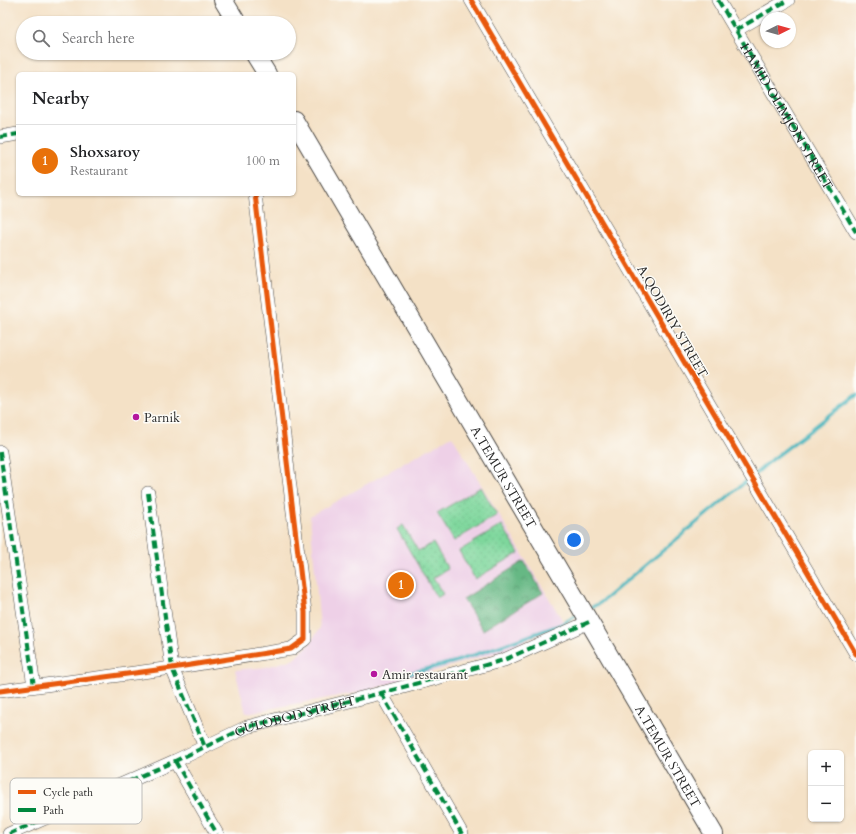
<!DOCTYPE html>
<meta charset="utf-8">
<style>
body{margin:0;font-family:Cardo,serif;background:#f6f6f6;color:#202124}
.controls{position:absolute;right:12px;bottom:12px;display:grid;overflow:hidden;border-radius:6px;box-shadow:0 1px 3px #0004}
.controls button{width:36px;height:36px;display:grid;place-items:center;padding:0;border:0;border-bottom:1px solid #e0e0e0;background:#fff;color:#202124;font:20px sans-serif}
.compass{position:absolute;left:760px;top:12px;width:36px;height:36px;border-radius:50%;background:#fff;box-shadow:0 1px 3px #0004;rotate:85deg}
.you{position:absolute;left:574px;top:540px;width:14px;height:14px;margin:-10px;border:3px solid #fff;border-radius:50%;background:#1a73e8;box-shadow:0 0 0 6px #1a73e833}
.badge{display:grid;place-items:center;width:26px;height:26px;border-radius:50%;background:#db2777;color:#fff;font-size:13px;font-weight:700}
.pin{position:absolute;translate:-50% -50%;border:2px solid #fff;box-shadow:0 1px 4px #0006}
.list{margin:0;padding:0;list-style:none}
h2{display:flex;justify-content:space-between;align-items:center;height:52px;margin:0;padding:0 16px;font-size:17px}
h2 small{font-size:13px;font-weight:400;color:#757577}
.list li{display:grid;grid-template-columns:26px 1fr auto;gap:12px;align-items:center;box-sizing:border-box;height:72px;padding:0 16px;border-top:1px solid #e0e0e0}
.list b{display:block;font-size:15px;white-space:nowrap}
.list p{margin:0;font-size:13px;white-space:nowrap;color:#757577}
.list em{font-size:13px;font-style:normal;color:#757577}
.icon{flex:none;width:22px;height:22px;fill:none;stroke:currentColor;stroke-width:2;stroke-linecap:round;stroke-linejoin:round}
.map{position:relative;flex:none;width:856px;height:834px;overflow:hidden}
.search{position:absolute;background:#fff;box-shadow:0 1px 3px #0004;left:16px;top:16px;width:280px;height:44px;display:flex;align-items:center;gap:10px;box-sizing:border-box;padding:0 14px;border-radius:22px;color:#757577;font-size:15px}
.panel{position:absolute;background:#fff;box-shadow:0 1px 3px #0004;left:16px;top:72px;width:280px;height:124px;border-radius:6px}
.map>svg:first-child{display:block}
.built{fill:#eed0e7}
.grass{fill:url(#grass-dots);stroke:#548164}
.forest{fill:url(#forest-crowns);stroke:#487258}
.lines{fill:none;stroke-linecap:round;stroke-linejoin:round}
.stream{stroke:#42b2ba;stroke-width:3.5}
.minor-casing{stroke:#494642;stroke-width:14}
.secondary-casing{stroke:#494642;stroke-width:20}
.minor{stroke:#fff;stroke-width:13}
.secondary{stroke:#fff;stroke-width:18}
.quiet{stroke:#00873e;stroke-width:4;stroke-dasharray:8 4;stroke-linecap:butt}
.cycleway-casing{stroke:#fdfcf7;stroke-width:8}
.cycleway{stroke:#e8590c;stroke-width:5}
.poi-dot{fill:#b5179e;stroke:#fdfcf7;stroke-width:1.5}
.labels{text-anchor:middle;stroke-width:3;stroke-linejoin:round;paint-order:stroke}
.street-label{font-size:13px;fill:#2b2b2b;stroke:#fdfcf7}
.poi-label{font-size:13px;fill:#2b2b2b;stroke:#fdfcf7;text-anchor:start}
.key{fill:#fdfcf7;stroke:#bebdba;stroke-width:1}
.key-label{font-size:11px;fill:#2b2b2b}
</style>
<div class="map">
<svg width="856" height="834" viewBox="0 0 856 834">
<defs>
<pattern id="grass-dots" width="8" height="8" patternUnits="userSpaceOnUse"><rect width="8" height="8" fill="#7ed79c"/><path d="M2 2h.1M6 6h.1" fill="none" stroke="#6db987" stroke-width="1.8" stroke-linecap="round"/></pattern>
<pattern id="forest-crowns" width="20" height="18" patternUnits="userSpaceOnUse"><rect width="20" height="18" fill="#66b884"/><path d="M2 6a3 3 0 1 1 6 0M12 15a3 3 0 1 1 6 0" fill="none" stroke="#54966c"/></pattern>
</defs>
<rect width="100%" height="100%" fill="#fdfcf7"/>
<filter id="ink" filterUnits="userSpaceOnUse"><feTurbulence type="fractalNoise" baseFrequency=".025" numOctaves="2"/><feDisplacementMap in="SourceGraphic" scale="8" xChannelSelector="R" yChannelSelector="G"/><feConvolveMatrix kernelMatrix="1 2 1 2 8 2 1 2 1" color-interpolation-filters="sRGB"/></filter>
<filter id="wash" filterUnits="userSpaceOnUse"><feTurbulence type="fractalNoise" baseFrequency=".012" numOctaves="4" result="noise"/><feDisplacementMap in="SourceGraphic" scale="16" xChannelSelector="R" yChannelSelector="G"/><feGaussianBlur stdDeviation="0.9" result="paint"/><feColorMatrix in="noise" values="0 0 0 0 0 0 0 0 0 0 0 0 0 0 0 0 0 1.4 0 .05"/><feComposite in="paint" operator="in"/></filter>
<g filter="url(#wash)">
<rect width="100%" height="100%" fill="#f4e1c6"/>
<path class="built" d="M452,436L564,623L506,650L366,691L246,713L235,670L266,667L294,659L308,646L320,628L310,516Z"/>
<path class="grass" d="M481,487L497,515L454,541L437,513Z
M403,525L418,551L433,543L448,569L433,578L443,594L437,598L397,529Z
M502,525L519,553L475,579L459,551Z"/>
<path class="forest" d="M524,561L543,593L483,630L463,599Z"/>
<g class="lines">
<path class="stream" d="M754,475L769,462L856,395
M588,609L600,603L749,479
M403,675L454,662L560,625L579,614"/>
</g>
</g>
<g filter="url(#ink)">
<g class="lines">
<defs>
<g id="minor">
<path d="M471,0L856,654"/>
<path d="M718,0L856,232"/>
<path d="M736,30L788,0"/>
<path d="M0,137L18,134"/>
<path d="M0,452L34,686"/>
<path d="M148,493L172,668L205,747"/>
<path d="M0,691L172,668L291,649L305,639V612L255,194"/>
<path d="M381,693L462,834"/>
<path d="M175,761L217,834"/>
<path id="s1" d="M9,834L175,761L247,727L381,693L504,660L589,622"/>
</g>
<g id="secondary">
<path d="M223,0L237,23"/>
<path d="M254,53L267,74"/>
<path id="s2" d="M294,120L714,834"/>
</g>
</defs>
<use href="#minor" class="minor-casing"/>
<use href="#secondary" class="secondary-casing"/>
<use href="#minor" class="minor"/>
<use href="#secondary" class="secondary"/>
<g class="quiet">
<path id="s3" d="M718,0L856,232"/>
<path d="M736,30L788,0"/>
<path d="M0,137L18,134"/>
<path d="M0,452L34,686"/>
<path d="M148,493L172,668L205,747"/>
<path d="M381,693L462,834"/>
<path d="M175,761L217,834"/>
<path d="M9,834L175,761L247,727L381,693L504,660L589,622"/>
</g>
<defs>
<path id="cycleway" d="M471,0L856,654
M0,691L172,668L291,649L305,639V612L255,194"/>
</defs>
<use href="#cycleway" class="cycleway-casing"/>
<use href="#cycleway" class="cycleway"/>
</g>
</g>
<g class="poi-dot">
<circle cx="136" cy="417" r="4"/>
<circle cx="374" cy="674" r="4"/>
</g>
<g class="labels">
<g class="street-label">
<text dy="5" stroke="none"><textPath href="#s3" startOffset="135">HAMID OLIMJON STREET</textPath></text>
<text transform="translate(673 321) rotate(60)" y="5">A.QODIRIY STREET</text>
<text dy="5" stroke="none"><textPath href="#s2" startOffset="414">A.TEMUR STREET</textPath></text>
<text dy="5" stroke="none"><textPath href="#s1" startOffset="310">GULOBOD STREET</textPath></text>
<text dy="5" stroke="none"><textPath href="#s2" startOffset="738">A.TEMUR STREET</textPath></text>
</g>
<g class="poi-label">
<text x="144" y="422">Parnik</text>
<text x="382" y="679">Amir restaurant</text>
</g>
</g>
<rect x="10" y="778" width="132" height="46" rx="6" class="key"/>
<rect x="18" y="790" width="18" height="4" fill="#e8590c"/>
<rect x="18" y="808" width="18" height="4" fill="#00873e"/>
<g class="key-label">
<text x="43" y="796">Cycle path</text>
<text x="43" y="814">Path</text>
</g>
</svg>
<div class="controls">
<button>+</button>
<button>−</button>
</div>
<svg class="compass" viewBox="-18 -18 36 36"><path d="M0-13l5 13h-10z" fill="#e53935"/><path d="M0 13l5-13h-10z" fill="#757577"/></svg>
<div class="you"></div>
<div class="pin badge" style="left:401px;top:585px;background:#e8710a">1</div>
<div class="search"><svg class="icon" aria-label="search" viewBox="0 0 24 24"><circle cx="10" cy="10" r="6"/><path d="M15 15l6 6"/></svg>Search here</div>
<section class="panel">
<h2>Nearby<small></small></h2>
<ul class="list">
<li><span class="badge" style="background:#e8710a">1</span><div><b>Shoxsaroy</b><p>Restaurant</p></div><em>100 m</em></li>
</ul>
</section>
</div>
